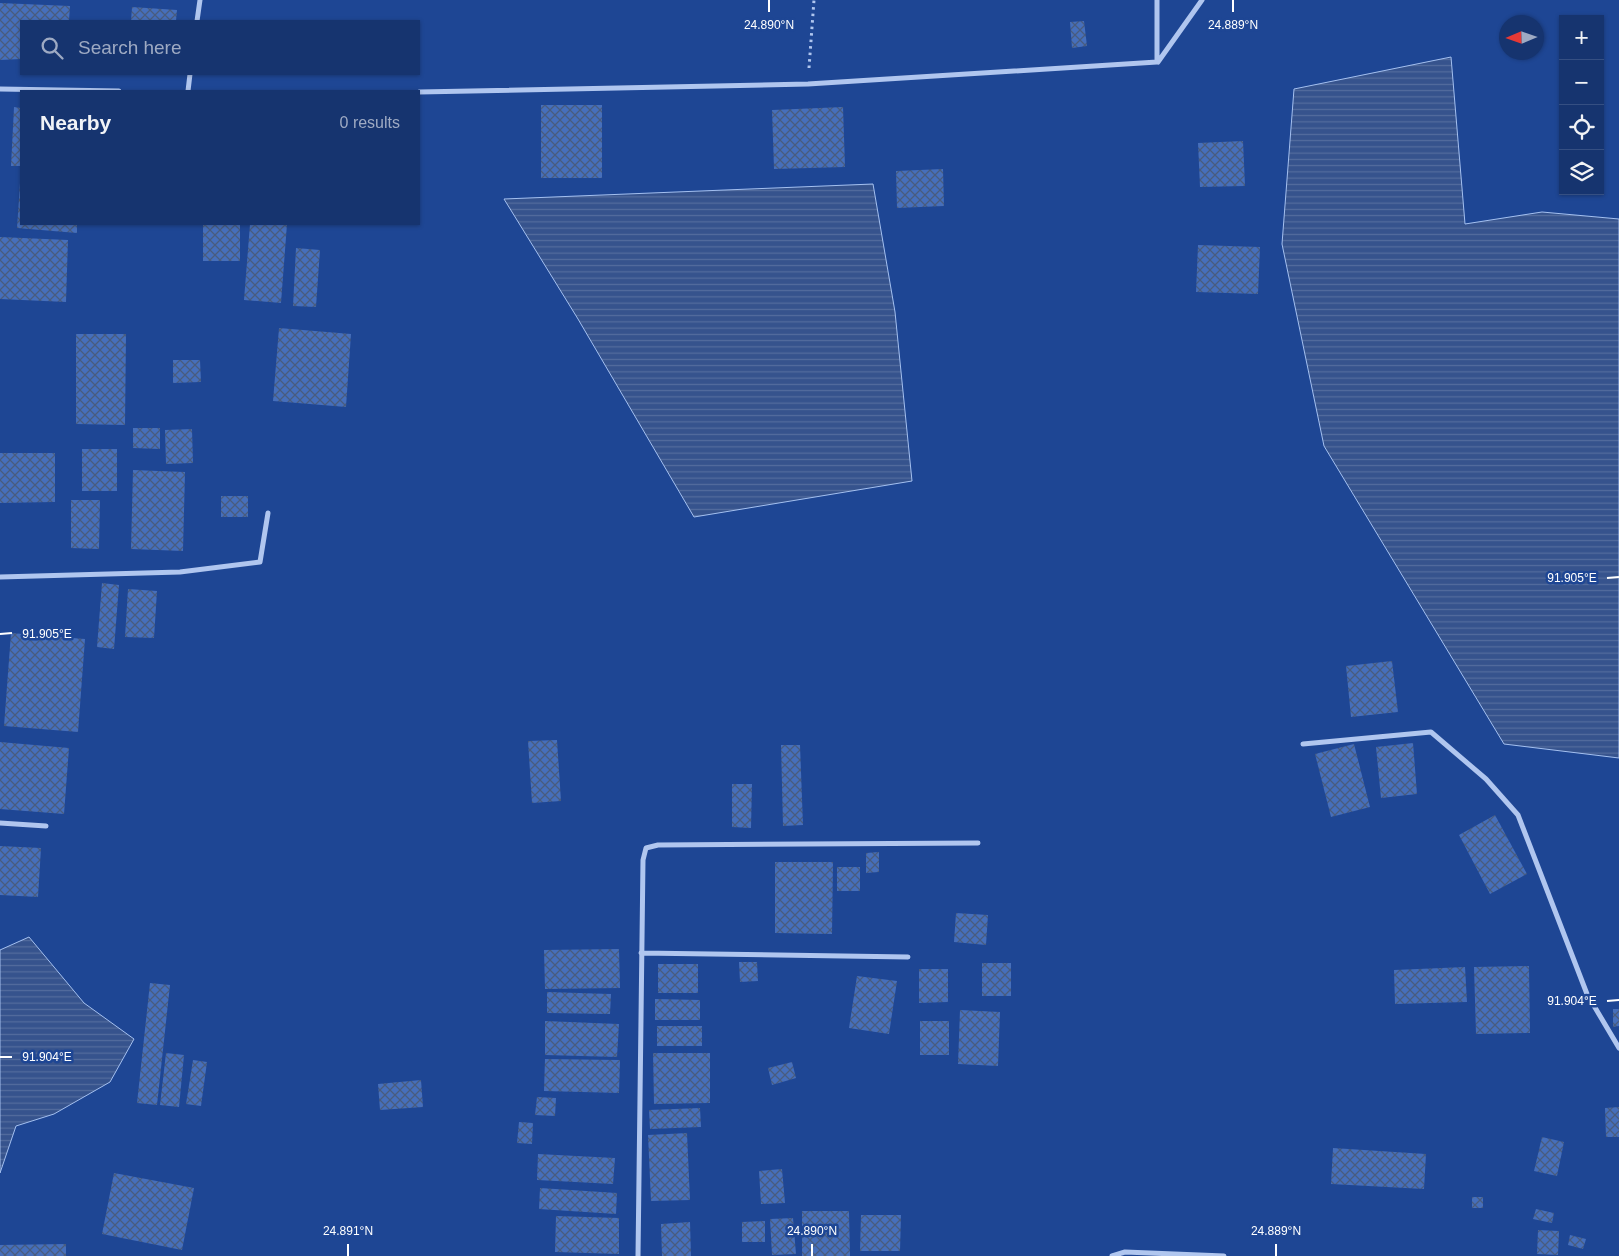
<!DOCTYPE html>
<meta charset="utf-8">
<style>
body{margin:0;font-family:Arial,sans-serif;background:#1f3c74;color:#f1f3f6}
.controls{position:absolute;right:15px;top:15px;display:grid;overflow:hidden;border-radius:0px;box-shadow:0 1px 4px #0004}
.controls button{width:45px;height:45px;display:grid;place-items:center;padding:0;border:0;border-bottom:1px solid #354f82;background:#16346f;color:#f1f3f6;font:25px sans-serif}
.compass{position:absolute;left:1499px;top:15px;width:45px;height:45px;border-radius:50%;background:#16346f;box-shadow:0 1px 4px #0004;rotate:268deg}
.list{margin:0;padding:0;list-style:none}
h2{display:flex;justify-content:space-between;align-items:center;height:65px;margin:0;padding:0 20px;font-size:21px}
h2 small{font-size:16px;font-weight:400;color:#9eaac3}
.icon{flex:none;width:28px;height:28px;fill:none;stroke:currentColor;stroke-width:2;stroke-linecap:round;stroke-linejoin:round}
.map{position:relative;flex:none;width:1619px;height:1256px;overflow:hidden}
.search{position:absolute;background:#16346f;box-shadow:0 1px 4px #0004;left:20px;top:20px;width:400px;height:55px;display:flex;align-items:center;gap:12px;box-sizing:border-box;padding:0 18px;border-radius:0px;color:#9eaac3;font-size:19px}
.panel{position:absolute;background:#16346f;box-shadow:0 1px 4px #0004;left:20px;top:90px;width:400px;height:135px;border-radius:0px}
.map>svg:first-child{display:block}
.water{fill:url(#water-rules);stroke:#a4c0f0}
.building{fill:url(#building-cross-hatch)}
.lines{fill:none;stroke-linecap:round;stroke-linejoin:round}
.path{stroke:#b0c6ef;stroke-width:3;stroke-dasharray:2.5 4;stroke-linecap:butt}
.street{stroke:#b0c6ef;stroke-width:5}
.ticks{fill:none;stroke:#fff;stroke-width:2}
.ticks-label{font-size:12px;text-anchor:middle;fill:#fff;stroke:#1e4694;stroke-width:5;stroke-linejoin:round;paint-order:stroke}
</style>
<div class="map">
<svg width="1619" height="1256" viewBox="0 0 1619 1256">
<defs>
<pattern id="water-rules" width="6" height="5" patternUnits="userSpaceOnUse" patternTransform="scale(1.25)"><rect width="6" height="5" fill="#36538d"/><path d="M0 2.5h6" fill="none" stroke="#546d9e"/></pattern>
<pattern id="building-cross-hatch" width="8" height="8" patternUnits="userSpaceOnUse" patternTransform="scale(1.25)"><rect width="8" height="8" fill="#466fbb"/><path d="M0 0l8 8M0 8l8-8" fill="none" stroke="#495c7e"/></pattern>
</defs>
<rect width="100%" height="100%" fill="#1e4694"/>
<path class="water" d="M1451,57L1465,224L1542,212L1619,219V758L1504,744L1324,446L1282,244L1294,89Z
M873,184L895,312L912,481L694,517L578,319L504,199Z
M29,937L84,1003L134,1039L110,1082L54,1114L16,1126L0,1173V950Z"/>
<path class="building" d="M0,3L70,6L69,21H21V59L0,60Z
M132,7L177,10L176,21H131Z
M1084,21L1087,46L1072,48L1070,22Z
M541,105H602V178H541Z
M14,107L21,108V166H11Z
M843,107L845,167L774,169L772,110Z
M1243,141L1245,186L1200,187L1198,143Z
M943,169L944,206L897,208L896,171Z
M20,183L21,224H77V233L17,228Z
M203,224H240V261H203Z
M250,224H287L281,303L244,300Z
M0,237L68,240L66,302L0,299Z
M1198,245L1260,247L1258,294L1196,292Z
M296,248L320,250L316,307L293,306Z
M279,328L351,334L346,407L273,401Z
M76,334H126L125,425L76,424Z
M173,360H200L201,382L173,383Z
M133,428H160V449L133,448Z
M192,429L193,463L166,464L165,430Z
M82,449H117V491H82Z
M0,453H55V502L0,503Z
M133,470L185,472L183,551L131,549Z
M221,496H248V517H221Z
M71,500H100L99,549L71,548Z
M102,583L119,585L114,649L97,647Z
M128,589L157,591L154,638L125,637Z
M11,633L85,639L78,732L4,726Z
M1392,661L1398,712L1351,717L1346,666Z
M557,740L561,801L532,803L528,741Z
M0,742L69,748L64,814L0,809Z
M1413,743L1417,794L1381,798L1376,747Z
M1354,744L1370,807L1331,817L1315,754Z
M781,745H800L803,825L783,826Z
M732,784H752L751,828L732,827Z
M1495,815L1527,874L1490,894L1459,835Z
M0,846L41,848L38,897L0,895Z
M879,852V872L866,873V853Z
M775,862H833L832,934L775,933Z
M837,867H860V891H837Z
M956,913L988,915L986,945L954,942Z
M619,949L620,988L545,989L544,950Z
M739,962H757L758,981L740,982Z
M982,963H1011V996H982Z
M658,964H698V993H658Z
M1529,966L1530,1033L1476,1034L1474,967Z
M1465,967L1467,1002L1395,1004L1394,970Z
M919,969H948V1002L919,1003Z
M857,976L897,981L889,1034L849,1028Z
M150,983L170,985L157,1105L137,1103Z
M547,992L611,994L610,1014L547,1013Z
M655,999L700,1000V1020H655Z
M1613,1009H1619V1026L1613,1027Z
M960,1010L1000,1012L998,1066L958,1064Z
M545,1021L619,1024L617,1057L545,1055Z
M920,1021H949V1055H920Z
M657,1026H702V1046H657Z
M166,1053L184,1055L179,1107L160,1105Z
M653,1053H710V1103L654,1104Z
M545,1059L620,1060L619,1093L544,1091Z
M193,1060L207,1062L201,1106L186,1104Z
M792,1062L796,1078L772,1085L768,1068Z
M421,1080L423,1107L380,1110L378,1084Z
M537,1097L556,1098L555,1116L535,1115Z
M1619,1107V1137H1606L1605,1108Z
M700,1108L701,1127L650,1129L649,1110Z
M519,1122L533,1123L532,1144L517,1143Z
M687,1133L690,1200L651,1201L648,1135Z
M1542,1137L1564,1142L1557,1176L1534,1171Z
M1333,1148L1426,1154L1424,1189L1331,1184Z
M538,1154L615,1158L613,1184L537,1180Z
M782,1169L785,1203L761,1204L759,1171Z
M114,1173L194,1188L182,1250L102,1234Z
M540,1188L617,1193L616,1214L539,1209Z
M1472,1197H1483V1208H1472Z
M1536,1209L1554,1213L1552,1223L1533,1219Z
M802,1211H849L850,1256H802Z
M861,1215H901L900,1251H860Z
M556,1216L619,1218V1254L555,1252Z
M793,1218L796,1254L772,1255L770,1219Z
M765,1221V1242H742V1222Z
M690,1222L691,1256H662L661,1224Z
M1538,1230L1559,1231L1558,1255L1537,1254Z
M1570,1235L1586,1239L1583,1249L1568,1245Z
M66,1244V1256H0V1245Z"/>
<g class="lines">
<path class="path" d="M809,68L814,0"/>
<path class="street" d="M197,21L200,0
M1158,62L1202,0
M0,89L119,91
M188,91L190,74
M419,92L808,84L1157,62V0
M0,577L180,572L260,562L268,513
M1303,744L1431,732L1486,779L1518,815L1587,994L1619,1048
M0,823L46,826
M641,953L908,957
M638,1256L643,860L646,848L658,845L978,843
M1112,1256L1125,1252L1224,1256"/>
</g>
<path class="ticks" d="M769,0V12M1233,0V12M1607,578L1619,577M0,634L12,633M1607,1001L1619,1000M0,1057H12M348,1244V1256M812,1244V1256M1276,1244V1256"/>
<g class="ticks-label">
<text x="769" y="29">24.890°N</text>
<text x="1233" y="29">24.889°N</text>
<text x="1572" y="582">91.905°E</text>
<text x="47" y="638">91.905°E</text>
<text x="1572" y="1005">91.904°E</text>
<text x="47" y="1061">91.904°E</text>
<text x="348" y="1235">24.891°N</text>
<text x="812" y="1235">24.890°N</text>
<text x="1276" y="1235">24.889°N</text>
</g>
</svg>
<div class="controls">
<button>+</button>
<button>−</button>
<button><svg class="icon" aria-label="locate" viewBox="0 0 24 24"><circle cx="12" cy="12" r="6"/><path d="M12 2v4M12 18v4M2 12h4M18 12h4"/></svg></button>
<button><svg class="icon" aria-label="layers" viewBox="0 0 24 24"><path d="M12 4l9 5-9 5-9-5zM3 14l9 5 9-5"/></svg></button>
</div>
<svg class="compass" viewBox="-18 -18 36 36"><path d="M0-13l5 13h-10z" fill="#e53935"/><path d="M0 13l5-13h-10z" fill="#9eaac3"/></svg>
<div class="search"><svg class="icon" aria-label="search" viewBox="0 0 24 24"><circle cx="10" cy="10" r="6"/><path d="M15 15l6 6"/></svg>Search here</div>
<section class="panel">
<h2>Nearby<small>0 results</small></h2>
<ul class="list">
</ul>
</section>
</div>
